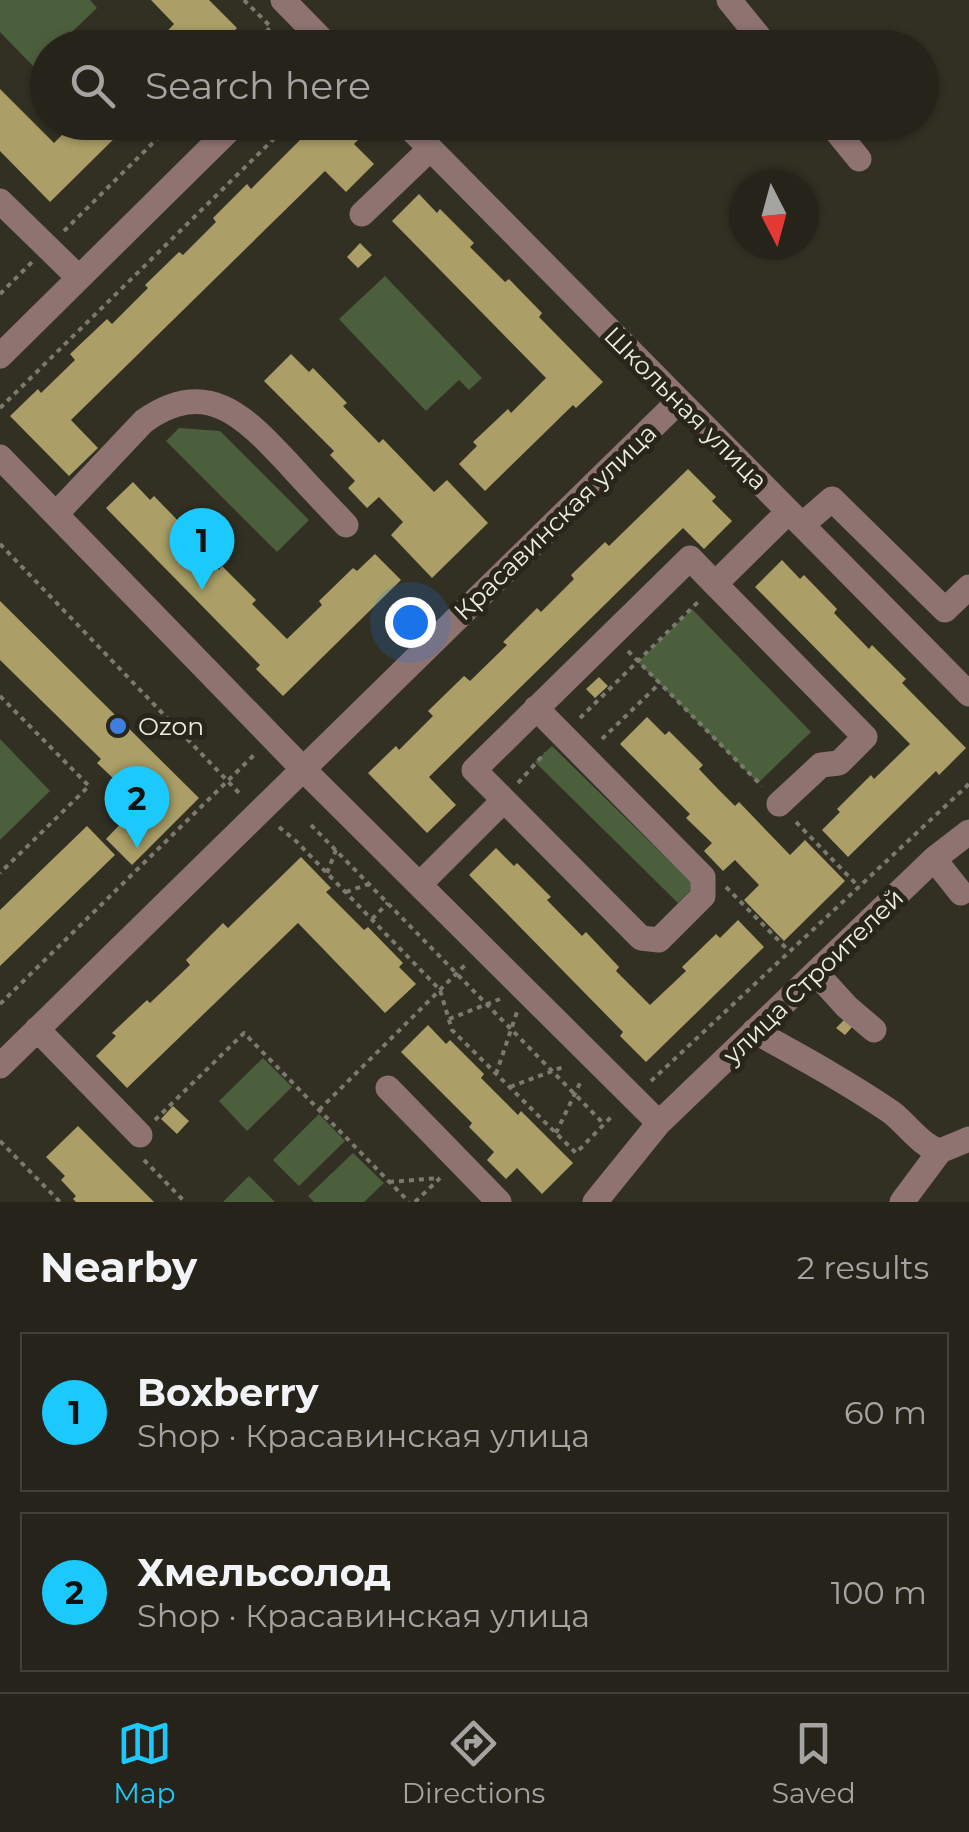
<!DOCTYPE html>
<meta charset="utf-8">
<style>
body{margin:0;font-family:Montserrat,sans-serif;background:#2e2c23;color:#f1f3f6}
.compass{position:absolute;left:729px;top:170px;width:90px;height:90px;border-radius:50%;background:#26241a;box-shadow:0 2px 8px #0004;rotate:174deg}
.you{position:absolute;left:410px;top:622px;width:35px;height:35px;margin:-25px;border:8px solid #fff;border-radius:50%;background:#1a73e8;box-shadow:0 0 0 15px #1a73e833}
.badge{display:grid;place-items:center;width:65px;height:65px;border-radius:50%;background:#1cc9fc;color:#111;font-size:32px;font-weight:700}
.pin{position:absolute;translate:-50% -82px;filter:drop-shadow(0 2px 5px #0008)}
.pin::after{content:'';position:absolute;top:52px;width:35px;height:30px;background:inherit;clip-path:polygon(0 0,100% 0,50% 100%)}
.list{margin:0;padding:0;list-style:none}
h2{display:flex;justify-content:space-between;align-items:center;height:130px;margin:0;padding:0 40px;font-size:42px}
h2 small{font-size:32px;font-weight:400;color:#a4a4a2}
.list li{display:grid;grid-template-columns:65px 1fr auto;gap:30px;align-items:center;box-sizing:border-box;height:160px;margin:0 20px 20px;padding:0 20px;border:2px solid #424139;border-radius:0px}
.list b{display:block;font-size:38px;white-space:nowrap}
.list p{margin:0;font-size:32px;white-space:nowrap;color:#a4a4a2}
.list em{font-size:32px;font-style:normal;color:#a4a4a2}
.icon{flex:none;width:55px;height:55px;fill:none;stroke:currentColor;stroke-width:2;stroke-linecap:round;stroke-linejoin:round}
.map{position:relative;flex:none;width:969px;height:1202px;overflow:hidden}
.search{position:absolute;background:#26241a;box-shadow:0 2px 8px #0004;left:30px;right:30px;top:30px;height:110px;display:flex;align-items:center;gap:25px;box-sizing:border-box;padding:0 35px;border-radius:55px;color:#a4a4a2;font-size:38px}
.sheet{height:490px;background:#26241a}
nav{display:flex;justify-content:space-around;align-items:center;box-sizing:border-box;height:140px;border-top:2px solid #424139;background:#26241a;font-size:28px;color:#a4a4a2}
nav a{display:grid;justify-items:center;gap:5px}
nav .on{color:#1cc9fc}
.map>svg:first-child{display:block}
.green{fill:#4c5f3c}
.building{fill:#ab9f67}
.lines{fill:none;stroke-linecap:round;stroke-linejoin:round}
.path{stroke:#7b7a6e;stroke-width:4;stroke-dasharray:5 5;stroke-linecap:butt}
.minor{stroke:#8e7371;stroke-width:25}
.shop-dot{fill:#3f7fe0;stroke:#28261a;stroke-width:4}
.labels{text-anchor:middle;stroke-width:10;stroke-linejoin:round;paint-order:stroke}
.street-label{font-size:25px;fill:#ecebe2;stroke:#28261a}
.poi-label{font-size:25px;fill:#ecebe2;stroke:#28261a;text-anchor:start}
</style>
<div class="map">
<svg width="969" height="1202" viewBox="0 0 969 1202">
<rect width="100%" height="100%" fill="#323023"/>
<path class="green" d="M0,0H90L97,8L56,47L48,48L47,56L35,68L0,32Z
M385,276L482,378L469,390L459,380L426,411L339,319Z
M179,428L220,431L309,520L277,552L166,441Z
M692,609L811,732L758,783L638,662Z
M0,739L50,791L0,840Z
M552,746L695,886L678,903L535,762Z
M263,1058L292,1087L247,1131L219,1101Z
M319,1114L345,1141L299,1186L273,1160Z
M353,1153L384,1183L364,1202H314L308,1196Z
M249,1176L275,1202H223Z"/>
<path class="building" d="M151,0H209L237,28L218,48H151L174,24Z
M0,89L54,143L75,122H131L50,202L0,151Z
M318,122H341L358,140L354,144L374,164L346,192L325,171L71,420L98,448L69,476L10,416L38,389L41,393L75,360L70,354L107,319L112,324L148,288L145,285L179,252L183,255L216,222L213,218L247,184L251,189Z
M419,194L437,213L440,209L474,243L470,247L505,282L509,279L542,313L539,317L603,382L576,408L573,405L485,491L459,464L477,446L473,442L508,409L511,413L546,378L392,221Z
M360,243L372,255L358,268L347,257Z
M291,354L309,372L313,368L347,403L343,406L379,443L383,439L434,492L447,480L488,523L432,578L391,535L403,522L379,497L367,508L348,488L355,481L330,455L334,451L264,381Z
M688,469L716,497L712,501L732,521L704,549L683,528L429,777L456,805L427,833L368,773L396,746L399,750L433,716L428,711L464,676L470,681L507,645L503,642L537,608L541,612L574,579L571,575L605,542L609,546Z
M133,482L150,500L154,496L188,531L184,534L219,570L222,566L256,600L252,604L287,639L322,605L319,601L353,568L357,571L375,554L401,580L283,696L256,669L260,665L106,508Z
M782,560L800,579L804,575L837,609L834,613L869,649L872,645L906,679L902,683L966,748L939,775L936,771L848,857L822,830L840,812L837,809L871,775L874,779L910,744L755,587Z
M0,601L199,798L132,865L106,839L132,812L118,799L121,796L110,784L115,780L97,763L101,759L0,660Z
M599,677L608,686L595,698L586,689Z
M647,717L665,735L669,731L703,765L699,769L717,788L735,806L739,802L790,855L805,840L845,881L784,941L744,900L759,885L735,860L723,871L704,851L712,843L686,818L690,814L620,744Z
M87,826L115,855L0,966V910Z
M496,848L514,866L517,863L551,897L547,900L582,936L586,932L619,967L616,971L650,1005L686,971L682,967L716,934L720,938L738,920L764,947L646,1062L620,1036L623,1032L469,875Z
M301,857L331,888L326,892L364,930L368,927L403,963L399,967L416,984L385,1013L298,923L127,1088L96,1056L116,1036L112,1033L147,1000L150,1003L190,965L186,960L223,923L228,928Z
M845,1019L853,1026L845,1035L836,1028Z
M428,1025L446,1044L450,1040L484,1074L481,1078L518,1115L521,1111L573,1163L542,1194L517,1168L506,1179L487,1160L494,1152L469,1127L472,1123L401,1052Z
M173,1106L189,1121L177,1134L161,1119Z
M78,1126L154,1202H76L73,1199L76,1196L61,1180L65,1176L46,1157Z"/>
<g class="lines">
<path class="path" d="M244,0L271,27L250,48
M64,231L174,122
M0,294L32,262
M0,408L291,122
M0,544L241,795
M628,651L762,786
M0,696L89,786L0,873
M580,718L698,602
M602,739L660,683
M518,783L545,753
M796,822L859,887
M311,825L603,1123
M279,827L296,841L440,990L452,1030L576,1153L614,1114
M327,873L336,850
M726,887L789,951
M346,892L369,884
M372,919L388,903
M0,1004L257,752
M449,1019L500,999
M496,1074L517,1012
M651,1081L969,784
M510,1087L566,1066
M319,1110L465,965
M155,1120L244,1033L409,1202
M556,1133L582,1079
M0,1141L60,1202
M144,1160L185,1202
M389,1182L439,1178
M415,1202L440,1178"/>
<path class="minor" d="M283,0L330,48
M729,0L768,48
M404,122L969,694
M829,122L859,159
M0,201L79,278
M362,214L430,149
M0,356L237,122
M0,457L303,769L659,1123
M56,514L144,421C207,376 245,417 288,463C307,484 326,504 346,525
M802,525L832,499L945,610L969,587
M715,584L865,737L839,763L821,765L779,804
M504,800L641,938L659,940L703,896V877L536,708
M934,859L961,893
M420,884L504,800L474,770L690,558L715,584L788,512
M816,973L847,1007L874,1030
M37,1029L140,1135
M754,1031C801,1057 847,1082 891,1112C907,1124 921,1146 940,1151
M0,1066L679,401
M388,1088L499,1202
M940,1151L969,1139
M595,1202L659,1123L934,859L969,832
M902,1202L940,1151"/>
</g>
<circle class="shop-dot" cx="118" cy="726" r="10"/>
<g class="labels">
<g class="street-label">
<text transform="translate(686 408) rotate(45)" y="9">Школьная улица</text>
<text transform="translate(555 522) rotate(-44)" y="9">Красавинская улица</text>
<text transform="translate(813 976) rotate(-44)" y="9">улица Строителей</text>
</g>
<g class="poi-label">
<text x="138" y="735">Ozon</text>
</g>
</g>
</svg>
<svg class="compass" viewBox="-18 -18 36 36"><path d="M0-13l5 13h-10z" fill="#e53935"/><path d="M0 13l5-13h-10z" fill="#a4a4a2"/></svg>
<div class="you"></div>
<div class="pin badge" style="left:202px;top:590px">1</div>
<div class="pin badge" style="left:137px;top:848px">2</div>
<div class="search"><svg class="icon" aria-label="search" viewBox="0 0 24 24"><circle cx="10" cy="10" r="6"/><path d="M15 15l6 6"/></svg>Search here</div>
</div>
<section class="sheet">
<h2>Nearby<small>2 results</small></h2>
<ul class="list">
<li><span class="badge">1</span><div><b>Boxberry</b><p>Shop · Красавинская улица</p></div><em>60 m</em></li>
<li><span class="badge">2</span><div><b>Хмельсолод</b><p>Shop · Красавинская улица</p></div><em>100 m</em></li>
</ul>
</section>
<nav>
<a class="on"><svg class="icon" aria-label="map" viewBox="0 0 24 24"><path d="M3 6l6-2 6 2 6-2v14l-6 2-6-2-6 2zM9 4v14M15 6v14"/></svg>Map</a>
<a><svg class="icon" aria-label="directions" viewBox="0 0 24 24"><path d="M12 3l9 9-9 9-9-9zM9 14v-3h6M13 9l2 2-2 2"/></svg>Directions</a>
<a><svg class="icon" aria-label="saved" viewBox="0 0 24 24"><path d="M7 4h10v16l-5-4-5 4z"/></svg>Saved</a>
</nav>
